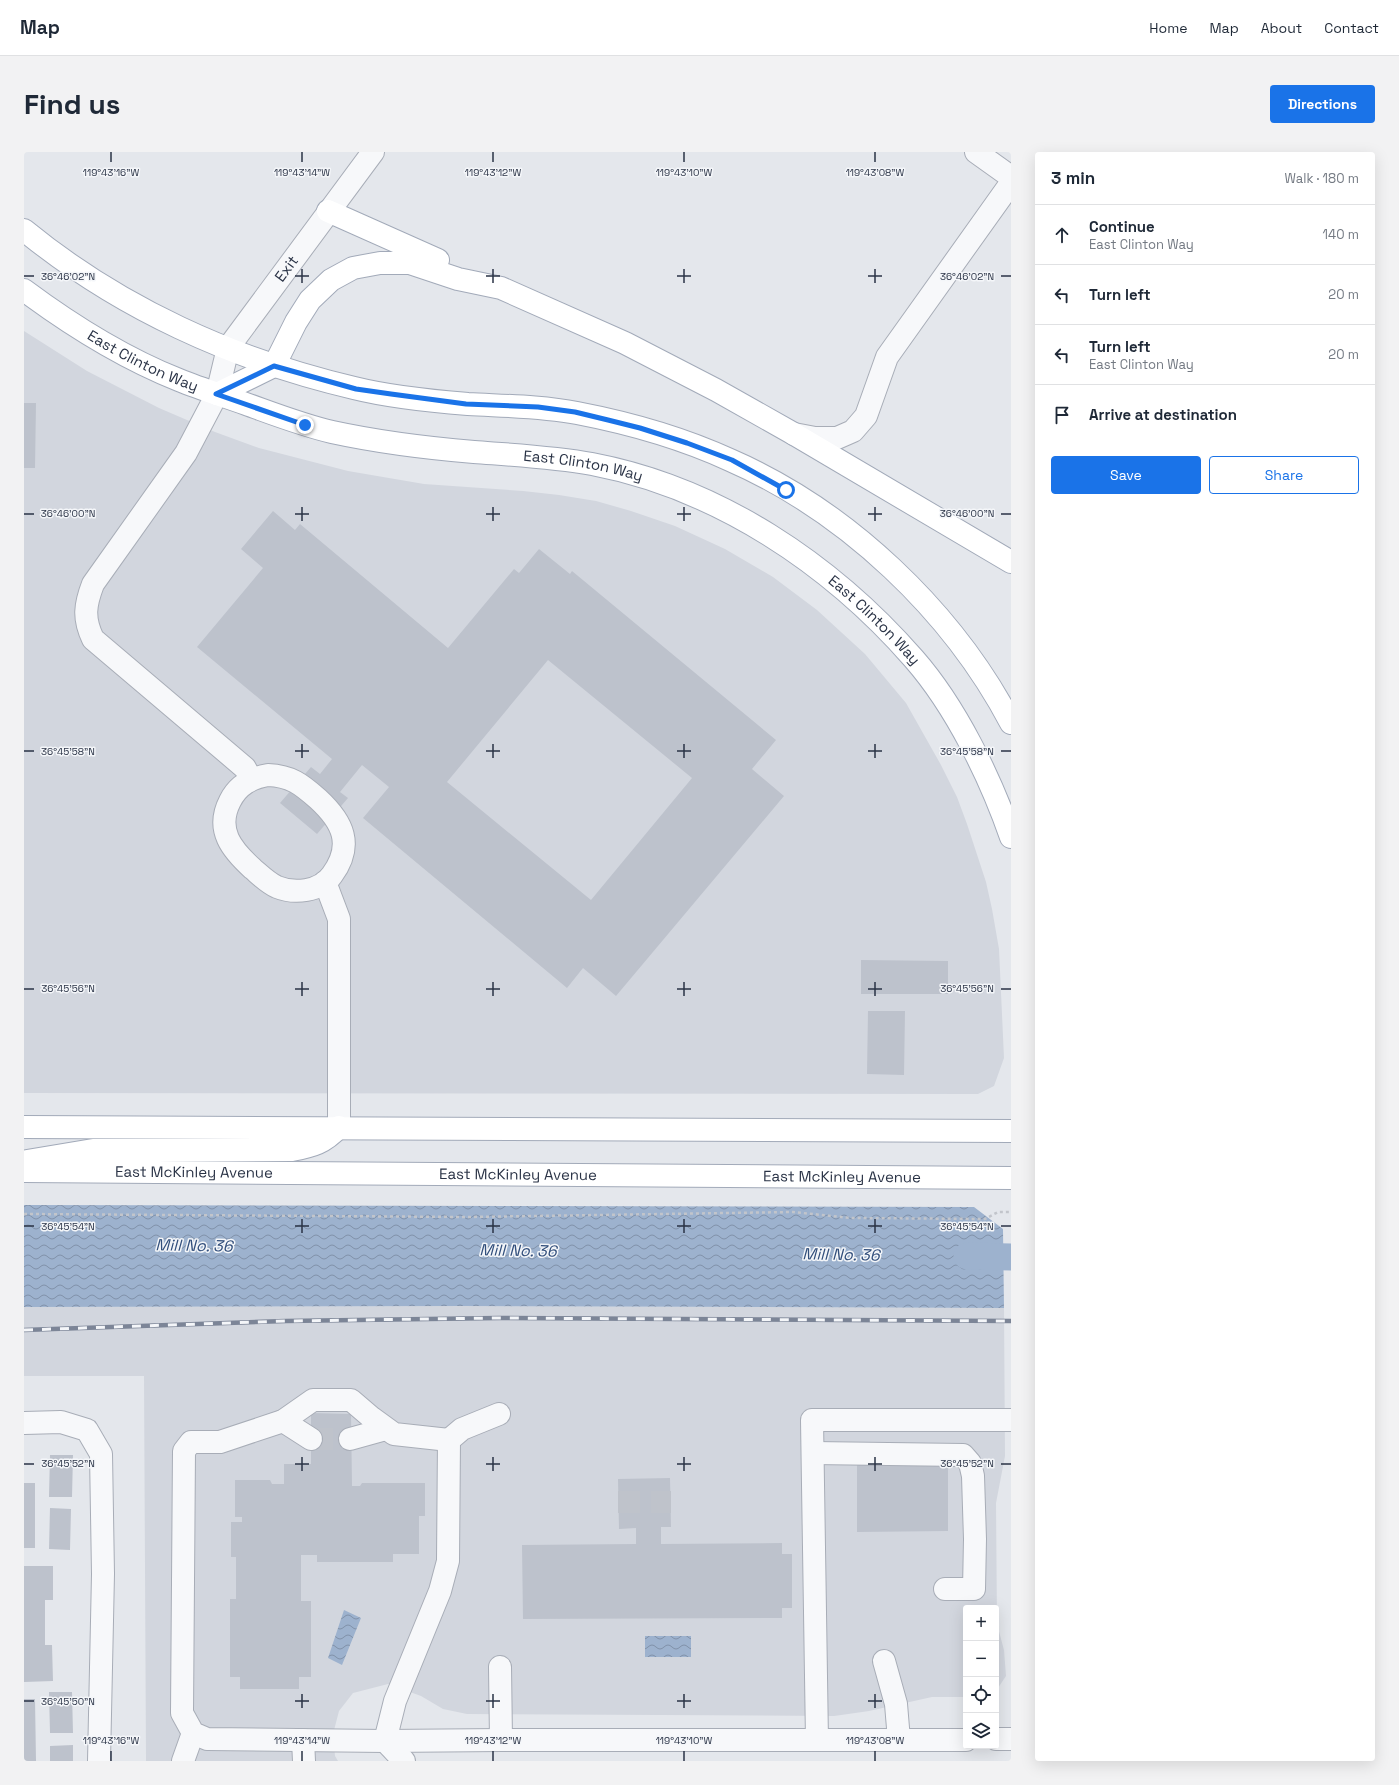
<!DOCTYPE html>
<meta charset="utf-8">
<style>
body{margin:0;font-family:"Space Grotesk",sans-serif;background:#f2f2f3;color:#1f2937}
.controls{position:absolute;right:12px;bottom:12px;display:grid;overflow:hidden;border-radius:4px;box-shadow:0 4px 16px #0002}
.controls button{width:36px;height:36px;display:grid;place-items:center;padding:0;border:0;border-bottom:1px solid #e0e1e3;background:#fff;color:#1f2937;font:20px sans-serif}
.stop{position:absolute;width:12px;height:12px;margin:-9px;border:3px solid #1a73e8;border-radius:50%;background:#fff}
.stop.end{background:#1a73e8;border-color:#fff;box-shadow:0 1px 4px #0008}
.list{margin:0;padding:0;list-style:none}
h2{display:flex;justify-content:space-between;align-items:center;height:52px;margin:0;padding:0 16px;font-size:17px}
h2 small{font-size:13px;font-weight:400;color:#747a83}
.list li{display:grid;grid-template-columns:26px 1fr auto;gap:12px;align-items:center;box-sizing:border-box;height:60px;padding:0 16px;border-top:1px solid #e0e1e3}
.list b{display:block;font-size:15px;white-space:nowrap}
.list p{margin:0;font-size:13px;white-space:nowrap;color:#747a83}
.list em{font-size:13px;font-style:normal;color:#747a83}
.actions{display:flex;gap:8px;padding:12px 16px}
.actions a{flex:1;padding:9px 0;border:1px solid #1a73e8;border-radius:4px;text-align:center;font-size:14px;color:#1a73e8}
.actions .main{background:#1a73e8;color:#fff}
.icon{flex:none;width:22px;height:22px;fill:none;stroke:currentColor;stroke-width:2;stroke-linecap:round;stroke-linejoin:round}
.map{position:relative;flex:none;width:987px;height:1609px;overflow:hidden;border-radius:4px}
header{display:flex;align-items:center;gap:24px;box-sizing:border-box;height:56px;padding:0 20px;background:#fff;border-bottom:1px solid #e0e1e3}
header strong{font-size:19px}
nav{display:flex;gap:22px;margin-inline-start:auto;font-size:14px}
.intro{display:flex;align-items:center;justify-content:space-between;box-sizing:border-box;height:96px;padding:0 24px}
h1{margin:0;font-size:28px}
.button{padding:10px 18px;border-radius:4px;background:#1a73e8;color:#fff;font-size:14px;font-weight:700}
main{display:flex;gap:24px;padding:0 24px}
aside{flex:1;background:#fff;border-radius:4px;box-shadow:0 4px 16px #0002}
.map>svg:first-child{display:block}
.built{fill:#d2d6de}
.water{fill:url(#water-waves)}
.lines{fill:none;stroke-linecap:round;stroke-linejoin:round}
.canal{stroke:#9db2ce;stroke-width:27}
.building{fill:#bdc2cc;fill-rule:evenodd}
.minor-tunnel{stroke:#bfc3cb;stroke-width:22;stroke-dasharray:22 11;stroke-linecap:butt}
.minor-casing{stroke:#a8adb7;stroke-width:24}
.major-casing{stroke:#a2aab9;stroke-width:24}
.path{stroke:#c2c5cb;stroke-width:2.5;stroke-dasharray:3 3;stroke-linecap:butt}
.minor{stroke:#f7f8fa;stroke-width:22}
.major{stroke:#fff;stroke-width:22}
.rail-casing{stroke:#7c8597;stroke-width:4.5}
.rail{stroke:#f4f6f9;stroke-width:3;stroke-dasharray:9;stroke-linecap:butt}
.route{stroke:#1a73e8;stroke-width:5}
.ticks{fill:none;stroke:#2a3346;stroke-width:1.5}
.labels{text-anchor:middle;stroke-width:3;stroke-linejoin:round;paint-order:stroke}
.street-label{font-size:15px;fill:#2a3346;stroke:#f4f6f9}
.water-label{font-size:16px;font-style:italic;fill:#324f7c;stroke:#f4f6f9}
.ticks-label{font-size:10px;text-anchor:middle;fill:#2a3346;stroke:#f4f6f9;stroke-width:3;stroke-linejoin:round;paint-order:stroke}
</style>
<header>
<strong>Map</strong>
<nav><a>Home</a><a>Map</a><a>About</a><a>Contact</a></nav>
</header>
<div class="intro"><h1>Find us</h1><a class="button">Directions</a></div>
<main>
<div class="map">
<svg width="987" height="1609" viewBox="0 0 987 1609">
<defs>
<pattern id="water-waves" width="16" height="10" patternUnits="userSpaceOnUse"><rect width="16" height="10" fill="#9db2ce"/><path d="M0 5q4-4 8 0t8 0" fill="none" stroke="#8091a9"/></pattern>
</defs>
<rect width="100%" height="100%" fill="#e4e7ec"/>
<path class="built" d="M0,179L63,219L135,256L191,280L235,296L324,319L400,332L499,339L535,343L572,349L607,359L651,374L701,397L749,425L793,458L841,502L882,551L917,613L933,645L943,672L962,730L968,757L975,797L980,906L970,934L954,942L0,941Z
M440,1154L980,1156L981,1304L972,1351L973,1472L980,1498L982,1524L972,1539V1456H942V1545H908L845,1559L810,1564L443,1562L419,1557L397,1544L364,1532L329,1541L315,1559L309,1582L311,1604L314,1609H122L120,1224H0V1155Z"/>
<path class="water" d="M0,1053L950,1055L979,1077L980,1156L440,1154L0,1155Z
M320,1458L337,1466L318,1513L304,1506Z
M621,1484H667V1505H621Z"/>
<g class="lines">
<path class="canal" d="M943,1104L987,1105"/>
</g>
<path class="building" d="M0,251H12L11,316H0Z
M249,359L271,378L276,372L424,496L490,417L495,421L515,397L546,422L548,419L752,588L728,617L760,644L592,844L559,816L543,836L339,666L365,635L338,613L316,640L324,646L293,682L256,651L287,615L296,622L308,607L173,495L239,416L217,397ZM524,508L668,626L567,748L423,630Z
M837,808L924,809V842H837Z
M844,859H881L880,923L843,922Z
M287,1261L327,1262L328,1334H336L338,1331H401V1364H395V1402H369V1410H293V1403H277V1449H287V1525H275V1537H216V1525H206V1447H212V1405H207V1370H218V1365H211V1328H246L248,1332H260V1312H287Z
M26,1303H49L48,1345H25Z
M833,1309H924V1379L833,1380Z
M646,1326L647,1375H637V1392L758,1391V1402H768V1456H758V1466L499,1467L498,1393L612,1392V1376L595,1377L594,1327Z
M0,1331H11V1396H0Z
M26,1356L47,1357L46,1398L25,1397Z
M0,1414H29V1448H21V1493H28L29,1529L0,1530Z
M25,1540H48L49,1581H26Z
M0,1547H11L12,1609H0Z
M49,1593V1609H26V1594Z"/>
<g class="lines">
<path class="minor-tunnel" d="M287,1287H326
M594,1350H647"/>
<defs>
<g id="minor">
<path d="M952,0L987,25"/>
<path d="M770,282L791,286H813L829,279L842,264L863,205L987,31"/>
<path d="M244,623C267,624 277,632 294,647C319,670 330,693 308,723C296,740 270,742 253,735C244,731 236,723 229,717C208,698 191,678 206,649C214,633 227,626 244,623Z"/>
<path id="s1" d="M227,627L221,616L69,487C59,466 61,453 69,432L162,301L193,242L204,196L349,0"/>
<path d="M301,730L315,767V975"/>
<path d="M259,1269L287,1287"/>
<path d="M0,1271L37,1270L63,1278L77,1302L79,1422L75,1609"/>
<path d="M326,1287L362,1277"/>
<path d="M425,1288L370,1282L348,1266L327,1248H289L259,1269L196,1290H167L160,1299L158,1561L169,1581L183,1587L361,1589L477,1588H942"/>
<path d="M789,1301L939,1303L946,1311L949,1324L951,1387L950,1437H921"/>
<path d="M860,1509L872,1552L875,1588"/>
<path d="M476,1515L477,1588"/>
<path d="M972,1587H987"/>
<path d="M279,1588L280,1609"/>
<path d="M793,1588L788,1268H987"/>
<path d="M361,1589L371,1549L416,1439L424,1409L425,1288L438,1277L475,1262"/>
<path d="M361,1589L380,1609"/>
<path d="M159,1609L169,1581"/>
</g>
<g id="major">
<path d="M304,59L414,108"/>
<path d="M0,78C95,156 210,208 330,236C366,245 406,249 444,252C480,254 517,254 553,261C605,271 658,286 706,308C823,359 928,459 987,571"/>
<path id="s2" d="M0,138C47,173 100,206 155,228C177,237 200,244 222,252C250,262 278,273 308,280C354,290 402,296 450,300C490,303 529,305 568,312C694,336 807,412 890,507C932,555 966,625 987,685"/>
<path d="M193,242L250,214L272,170L286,148L307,128L329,116L356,111H386L434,127L477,136L601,191L692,238L770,282L987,410"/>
<path d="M0,975L987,979"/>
<path d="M3,1009L69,998H268C289,994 300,991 315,975"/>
<path id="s3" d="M0,1019L987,1026"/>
</g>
</defs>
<use href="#minor" class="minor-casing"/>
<use href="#major" class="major-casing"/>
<path class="path" d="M0,1062L444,1065L769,1060L827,1066L961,1067L974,1060H987"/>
<use href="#minor" class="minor"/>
<use href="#major" class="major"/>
<defs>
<path id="rail" d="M0,1178L262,1169L475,1166L987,1169"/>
</defs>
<use href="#rail" class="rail-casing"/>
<use href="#rail" class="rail"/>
</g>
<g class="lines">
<path class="route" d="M281,273L192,242L250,214L332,237L367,242L442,252L514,255L551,260L584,268L616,276L663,291L708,308L762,338"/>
</g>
<path class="ticks" d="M87,0V10M278,0V10M469,0V10M660,0V10M851,0V10M278,117V131M469,117V131M660,117V131M851,117V131M0,124H10M271,124H285M462,124H476M653,124H667M844,124H858M977,124H987M278,355V369M469,355V369M660,355V369M851,355V369M0,362H10M271,362H285M462,362H476M653,362H667M844,362H858M977,362H987M278,592V606M469,592V606M660,592V606M851,592V606M0,599H10M271,599H285M462,599H476M653,599H667M844,599H858M977,599H987M278,830V844M469,830V844M660,830V844M851,830V844M0,837H10M271,837H285M462,837H476M653,837H667M844,837H858M977,837H987M278,1067V1081M469,1067V1081M660,1067V1081M851,1067V1081M0,1074H10M271,1074H285M462,1074H476M653,1074H667M844,1074H858M977,1074H987M278,1305V1319M469,1305V1319M660,1305V1319M851,1305V1319M0,1312H10M271,1312H285M462,1312H476M653,1312H667M844,1312H858M977,1312H987M278,1542V1556M469,1542V1556M660,1542V1556M851,1542V1556M0,1549H10M271,1549H285M462,1549H476M653,1549H667M844,1549H858M87,1599V1609M278,1599V1609M469,1599V1609M660,1599V1609M851,1599V1609"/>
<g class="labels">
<g class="street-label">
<text dy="5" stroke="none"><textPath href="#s1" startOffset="642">Exit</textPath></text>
<text dy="5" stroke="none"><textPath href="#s2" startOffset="139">East Clinton Way</textPath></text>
<text dy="5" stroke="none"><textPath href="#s2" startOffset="595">East Clinton Way</textPath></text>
<text dy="5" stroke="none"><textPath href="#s2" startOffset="931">East Clinton Way</textPath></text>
<text dy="5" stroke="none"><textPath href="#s3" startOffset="170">East McKinley Avenue</textPath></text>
<text dy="5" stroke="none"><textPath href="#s3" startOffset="494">East McKinley Avenue</textPath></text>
<text dy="5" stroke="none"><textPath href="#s3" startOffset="818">East McKinley Avenue</textPath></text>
</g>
<g class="water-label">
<text transform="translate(170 1093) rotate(1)" y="6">Mill No. 36</text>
<text transform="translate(494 1098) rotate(1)" y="6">Mill No. 36</text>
<text transform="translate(817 1102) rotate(1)" y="6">Mill No. 36</text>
</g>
</g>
<g class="ticks-label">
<text x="87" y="24">119°43'16"W</text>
<text x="278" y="24">119°43'14"W</text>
<text x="469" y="24">119°43'12"W</text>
<text x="660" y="24">119°43'10"W</text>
<text x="851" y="24">119°43'08"W</text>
<text x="44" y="128">36°46'02"N</text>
<text x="943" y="128">36°46'02"N</text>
<text x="44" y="365">36°46'00"N</text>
<text x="943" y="365">36°46'00"N</text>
<text x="44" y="603">36°45'58"N</text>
<text x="943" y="603">36°45'58"N</text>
<text x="44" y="840">36°45'56"N</text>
<text x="943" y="840">36°45'56"N</text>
<text x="44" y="1078">36°45'54"N</text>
<text x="943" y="1078">36°45'54"N</text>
<text x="44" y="1315">36°45'52"N</text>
<text x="943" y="1315">36°45'52"N</text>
<text x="44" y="1553">36°45'50"N</text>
<text x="87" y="1592">119°43'16"W</text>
<text x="278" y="1592">119°43'14"W</text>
<text x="469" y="1592">119°43'12"W</text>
<text x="660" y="1592">119°43'10"W</text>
<text x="851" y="1592">119°43'08"W</text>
</g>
</svg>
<div class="controls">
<button>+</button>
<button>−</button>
<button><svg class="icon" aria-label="locate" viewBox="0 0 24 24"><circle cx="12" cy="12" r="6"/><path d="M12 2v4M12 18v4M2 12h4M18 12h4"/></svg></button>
<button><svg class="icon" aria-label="layers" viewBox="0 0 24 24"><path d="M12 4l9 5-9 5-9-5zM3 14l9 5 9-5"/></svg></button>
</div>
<div class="stop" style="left:762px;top:338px"></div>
<div class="stop end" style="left:281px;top:273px"></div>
</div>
<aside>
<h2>3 min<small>Walk · 180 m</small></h2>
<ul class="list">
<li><svg class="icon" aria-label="ahead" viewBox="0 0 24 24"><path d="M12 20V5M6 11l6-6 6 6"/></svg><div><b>Continue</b><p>East Clinton Way</p></div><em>140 m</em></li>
<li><svg class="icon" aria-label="left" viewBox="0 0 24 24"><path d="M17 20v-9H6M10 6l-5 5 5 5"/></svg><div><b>Turn left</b></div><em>20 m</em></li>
<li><svg class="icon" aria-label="left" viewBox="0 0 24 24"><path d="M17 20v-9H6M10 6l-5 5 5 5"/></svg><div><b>Turn left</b><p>East Clinton Way</p></div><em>20 m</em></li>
<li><svg class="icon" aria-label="arrive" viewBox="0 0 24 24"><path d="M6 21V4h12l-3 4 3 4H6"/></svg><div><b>Arrive at destination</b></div></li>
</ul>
<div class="actions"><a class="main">Save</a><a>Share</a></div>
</aside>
</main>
